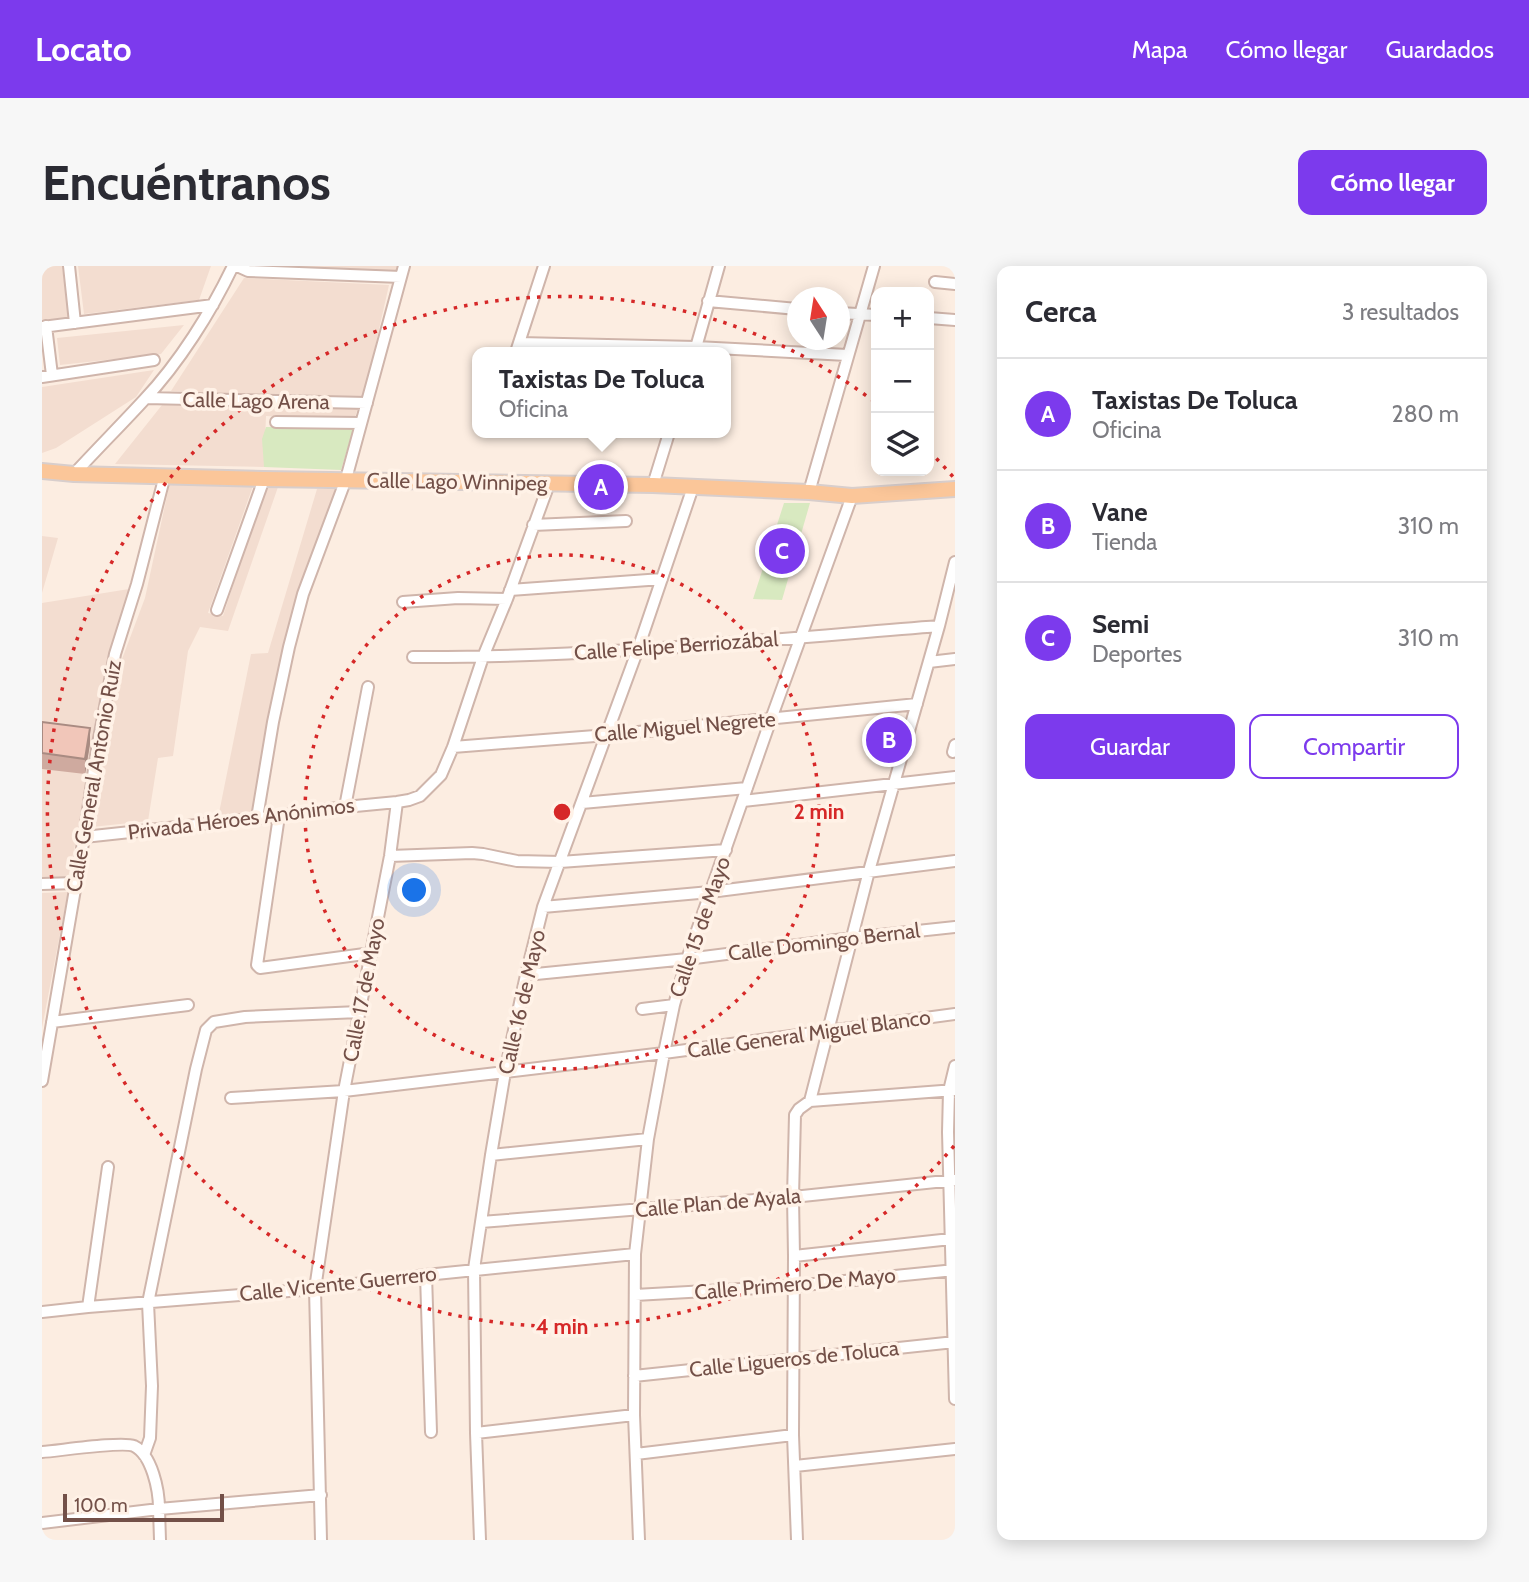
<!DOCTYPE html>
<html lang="es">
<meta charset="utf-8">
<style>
body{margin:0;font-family:Cabin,sans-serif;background:#f7f7f7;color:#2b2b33}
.controls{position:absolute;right:21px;top:21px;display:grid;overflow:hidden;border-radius:14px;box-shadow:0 4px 18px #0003}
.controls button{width:63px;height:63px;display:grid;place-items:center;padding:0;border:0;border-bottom:2px solid #e1e1e2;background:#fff;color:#2b2b33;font:35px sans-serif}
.compass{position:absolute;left:745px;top:21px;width:63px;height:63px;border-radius:50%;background:#fff;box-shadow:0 4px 18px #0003;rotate:348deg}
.scale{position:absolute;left:21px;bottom:18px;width:161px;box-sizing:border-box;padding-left:7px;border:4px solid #735048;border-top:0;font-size:19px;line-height:24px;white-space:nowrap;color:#735048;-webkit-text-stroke:5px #fff2e7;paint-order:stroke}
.you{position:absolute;left:373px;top:625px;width:24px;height:24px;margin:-18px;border:5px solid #fff;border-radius:50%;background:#1a73e8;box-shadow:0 0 0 10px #1a73e833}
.badge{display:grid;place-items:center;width:46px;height:46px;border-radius:50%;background:#7c3aed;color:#fff;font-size:23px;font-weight:700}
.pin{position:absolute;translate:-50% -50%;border:4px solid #fff;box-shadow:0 2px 7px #0006}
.popup{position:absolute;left:430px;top:81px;width:259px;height:91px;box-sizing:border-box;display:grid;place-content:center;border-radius:14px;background:#fff;filter:drop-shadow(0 2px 5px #0005);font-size:23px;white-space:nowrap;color:#7c7c81}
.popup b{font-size:26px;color:#2b2b33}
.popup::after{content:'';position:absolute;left:50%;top:100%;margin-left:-14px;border:14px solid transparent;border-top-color:#fff}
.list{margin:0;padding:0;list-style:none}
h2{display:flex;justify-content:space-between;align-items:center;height:91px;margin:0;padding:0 28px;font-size:30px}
h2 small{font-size:23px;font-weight:400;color:#7c7c81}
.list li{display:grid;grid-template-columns:46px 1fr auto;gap:21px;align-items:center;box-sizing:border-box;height:112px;padding:0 28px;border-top:2px solid #e1e1e2}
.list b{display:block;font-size:26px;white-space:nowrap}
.list p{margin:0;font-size:23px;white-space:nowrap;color:#7c7c81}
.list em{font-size:23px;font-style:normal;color:#7c7c81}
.actions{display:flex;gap:14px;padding:21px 28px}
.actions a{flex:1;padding:16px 0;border:2px solid #7c3aed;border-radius:14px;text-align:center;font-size:24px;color:#7c3aed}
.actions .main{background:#7c3aed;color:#fff}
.icon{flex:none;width:38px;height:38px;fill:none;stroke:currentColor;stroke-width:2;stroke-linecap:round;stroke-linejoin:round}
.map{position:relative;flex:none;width:913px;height:1274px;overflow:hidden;border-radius:14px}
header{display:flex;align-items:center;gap:42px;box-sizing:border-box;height:98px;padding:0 35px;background:#7c3aed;color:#fff}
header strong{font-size:33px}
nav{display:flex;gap:38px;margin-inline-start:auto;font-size:24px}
.intro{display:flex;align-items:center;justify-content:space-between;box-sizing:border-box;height:168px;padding:0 42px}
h1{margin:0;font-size:49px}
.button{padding:18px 32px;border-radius:14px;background:#7c3aed;color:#fff;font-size:24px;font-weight:700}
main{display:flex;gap:42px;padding:0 42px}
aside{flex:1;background:#fff;border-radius:14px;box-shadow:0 4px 18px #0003}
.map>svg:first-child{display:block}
.residential{fill:#f3ddd0}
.green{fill:#d8e9c0}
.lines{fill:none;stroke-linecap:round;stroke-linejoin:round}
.minor-casing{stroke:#cfb5ab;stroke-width:14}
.major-casing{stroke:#d8cecc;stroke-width:18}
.minor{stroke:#fff;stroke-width:10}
.major{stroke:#fbc699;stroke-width:14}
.wall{fill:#cfaa9f}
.shaded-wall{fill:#a98b82}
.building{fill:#f1c6b9;stroke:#a98b82;stroke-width:2}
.ring{fill:none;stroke:#d62828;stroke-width:3.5;stroke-dasharray:3.5 7}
.labels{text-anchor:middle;stroke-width:7;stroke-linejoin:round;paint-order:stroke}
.street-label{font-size:21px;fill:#735048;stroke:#fff2e7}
.centre{fill:#d62828;stroke:#fff2e7;stroke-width:3.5}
.ring-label{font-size:21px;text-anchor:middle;font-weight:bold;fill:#d62828;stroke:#fff2e7;stroke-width:7;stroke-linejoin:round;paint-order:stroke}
</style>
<header>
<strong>Locato</strong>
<nav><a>Mapa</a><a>Cómo llegar</a><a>Guardados</a></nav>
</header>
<div class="intro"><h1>Encuéntranos</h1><a class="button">Cómo llegar</a></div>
<main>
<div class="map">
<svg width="913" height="1274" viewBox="0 0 913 1274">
<rect width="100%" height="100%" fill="#fcede1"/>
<path class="residential" d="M0,0H20L27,55L0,58Z
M36,0H169L157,34L42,48Z
M220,0H357L355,7Z
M202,12L347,19L321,134L129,125Z
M142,59L119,88L18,99L15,72Z
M112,104L94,131L14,182L0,187V121Z
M120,139L316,142L312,154L224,150L222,201L73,198Z
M128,216L211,220L166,347L181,350L223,222L236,221L186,365L158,361L146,385L131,490L116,492L106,555L50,561L77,401L103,332Z
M275,223H293L239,389L211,547L176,552L209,388L226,387Z
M0,270L16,272L0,327Z
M87,323L26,612H0V337Z
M26,626L0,762V627Z"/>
<path class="green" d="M224,161H312L299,204L222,201L220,173Z
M742,237H768L740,334L711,333Z"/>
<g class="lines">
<defs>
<path id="minor" d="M27,0L33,57
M195,0L206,5L359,11
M893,16L913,18
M666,35L755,43
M797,47L834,49
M887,52L913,54
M4,60L10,109
M0,61L171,39
M477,77L654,81L805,89
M653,85L677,0
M474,86L502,0
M0,111L112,94
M104,132L325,137
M234,156L319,157
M32,208C55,183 79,159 102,134C137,97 169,46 191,0
M611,219L627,167
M767,226L832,0
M491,259L584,255
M468,324L620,313
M361,336L416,332L465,333
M175,344L222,213
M371,391C546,392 722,374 897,360
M887,396L913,393
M411,481L566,469L875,438
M911,486L913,479
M701,535L913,511
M540,537L705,522
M303,541L326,421
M237,550L215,699L218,702L330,687
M215,552L231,456L247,381L261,328L304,213L362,0
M42,571L237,550L303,541L355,536L367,534L378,530L399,509L411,481L441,391L465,333L507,218
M348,590L430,587L441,588L475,595L518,596L684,584
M0,618L34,617
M501,641L668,626L913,595
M484,709L645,693L810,672L913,661
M600,743L632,739
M10,756L146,739
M913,800L907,825L906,866L913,1133
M0,815L42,571L55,483L73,388L95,318L123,209
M189,832L302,825L463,806L622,787L913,748
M768,835L827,605L897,360L913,296
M449,889L606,873
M439,956L751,931L913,914
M752,990L909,973
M384,1009L389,1166
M593,1029L752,1020L913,1004
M46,1041L66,901
M0,1046L46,1041L273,1023L384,1009L593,988
M592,1110L913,1076
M434,1167L592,1149
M0,1186C16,1185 80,1175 92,1180C110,1189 117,1224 117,1243L279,1229
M594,1188L751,1169
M102,1189L108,1172L110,1120L106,1037L154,803L164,764L172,756L203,751L317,746
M753,1200L913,1183
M0,1257L117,1243L118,1274
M279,1274L273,1023L302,825L348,590L355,536
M438,1274L434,1167L432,1003L449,889L463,806L484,709L501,641L596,383L651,221
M597,1274L592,1149L593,988L606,873L622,787L632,739L645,693L729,453L810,230
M755,1274L751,1169L752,990L751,931L753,849L757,843L768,835L913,824"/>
<path id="major" d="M0,205L32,208L222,213L611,219L767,226L810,230L913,223"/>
</defs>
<use href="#minor" class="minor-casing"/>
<use href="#major" class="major-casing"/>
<use href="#minor" class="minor"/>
<use href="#major" class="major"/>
</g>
<path class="wall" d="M0,456L48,478L43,508L0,503Z"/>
<path class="shaded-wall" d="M48,462V478L43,508V493Z"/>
<path class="building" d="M0,456L48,462L43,493L0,487Z"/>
<g class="ring">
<circle cx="520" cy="546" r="257"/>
<path d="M912 880A515 515 0 1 1 834 137M887 185A515 515 0 0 1 912 212"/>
</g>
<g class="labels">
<g class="street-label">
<text transform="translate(214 135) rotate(1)" y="7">Calle Lago Arena</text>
<text transform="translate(415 216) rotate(1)" y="7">Calle Lago Winnipeg</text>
<text transform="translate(634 380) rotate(-4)" y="7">Calle Felipe Berriozábal</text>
<text transform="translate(643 461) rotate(-5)" y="7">Calle Miguel Negrete</text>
<text transform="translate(52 510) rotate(-80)" y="7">Calle General Antonio Ruíz</text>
<text transform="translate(199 553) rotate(-7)" y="7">Privada Héroes Anónimos</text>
<text transform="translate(658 661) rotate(-71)" y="7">Calle 15 de Mayo</text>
<text transform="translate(782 676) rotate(-7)" y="7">Calle Domingo Bernal</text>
<text transform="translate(322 724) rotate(-79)" y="7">Calle 17 de Mayo</text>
<text transform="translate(480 736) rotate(-77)" y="7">Calle 16 de Mayo</text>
<text transform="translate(767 768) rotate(-8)" y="7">Calle General Miguel Blanco</text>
<text transform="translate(676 937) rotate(-5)" y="7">Calle Plan de Ayala</text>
<text transform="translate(296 1018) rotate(-6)" y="7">Calle Vicente Guerrero</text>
<text transform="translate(753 1018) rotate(-5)" y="7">Calle Primero De Mayo</text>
<text transform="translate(752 1093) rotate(-6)" y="7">Calle Ligueros de Toluca</text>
</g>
</g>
<circle cx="520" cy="546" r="10" class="centre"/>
<g class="ring-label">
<text x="777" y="553">2 min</text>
<text x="520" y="1068">4 min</text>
</g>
</svg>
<div class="controls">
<button>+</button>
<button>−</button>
<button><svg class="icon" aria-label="layers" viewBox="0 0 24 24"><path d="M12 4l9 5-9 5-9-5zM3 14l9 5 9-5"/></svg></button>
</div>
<svg class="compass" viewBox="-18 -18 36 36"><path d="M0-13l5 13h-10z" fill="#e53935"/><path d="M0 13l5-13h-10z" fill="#7c7c81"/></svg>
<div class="scale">100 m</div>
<div class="you"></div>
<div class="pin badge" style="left:559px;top:221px">A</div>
<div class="popup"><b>Taxistas De Toluca</b>Oficina</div>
<div class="pin badge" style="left:847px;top:474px">B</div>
<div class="pin badge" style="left:740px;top:285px">C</div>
</div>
<aside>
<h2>Cerca<small>3 resultados</small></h2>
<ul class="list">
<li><span class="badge">A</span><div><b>Taxistas De Toluca</b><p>Oficina</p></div><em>280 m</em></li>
<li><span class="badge">B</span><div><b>Vane</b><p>Tienda</p></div><em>310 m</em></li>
<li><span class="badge">C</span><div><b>Semi</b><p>Deportes</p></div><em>310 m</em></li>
</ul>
<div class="actions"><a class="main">Guardar</a><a>Compartir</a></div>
</aside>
</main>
